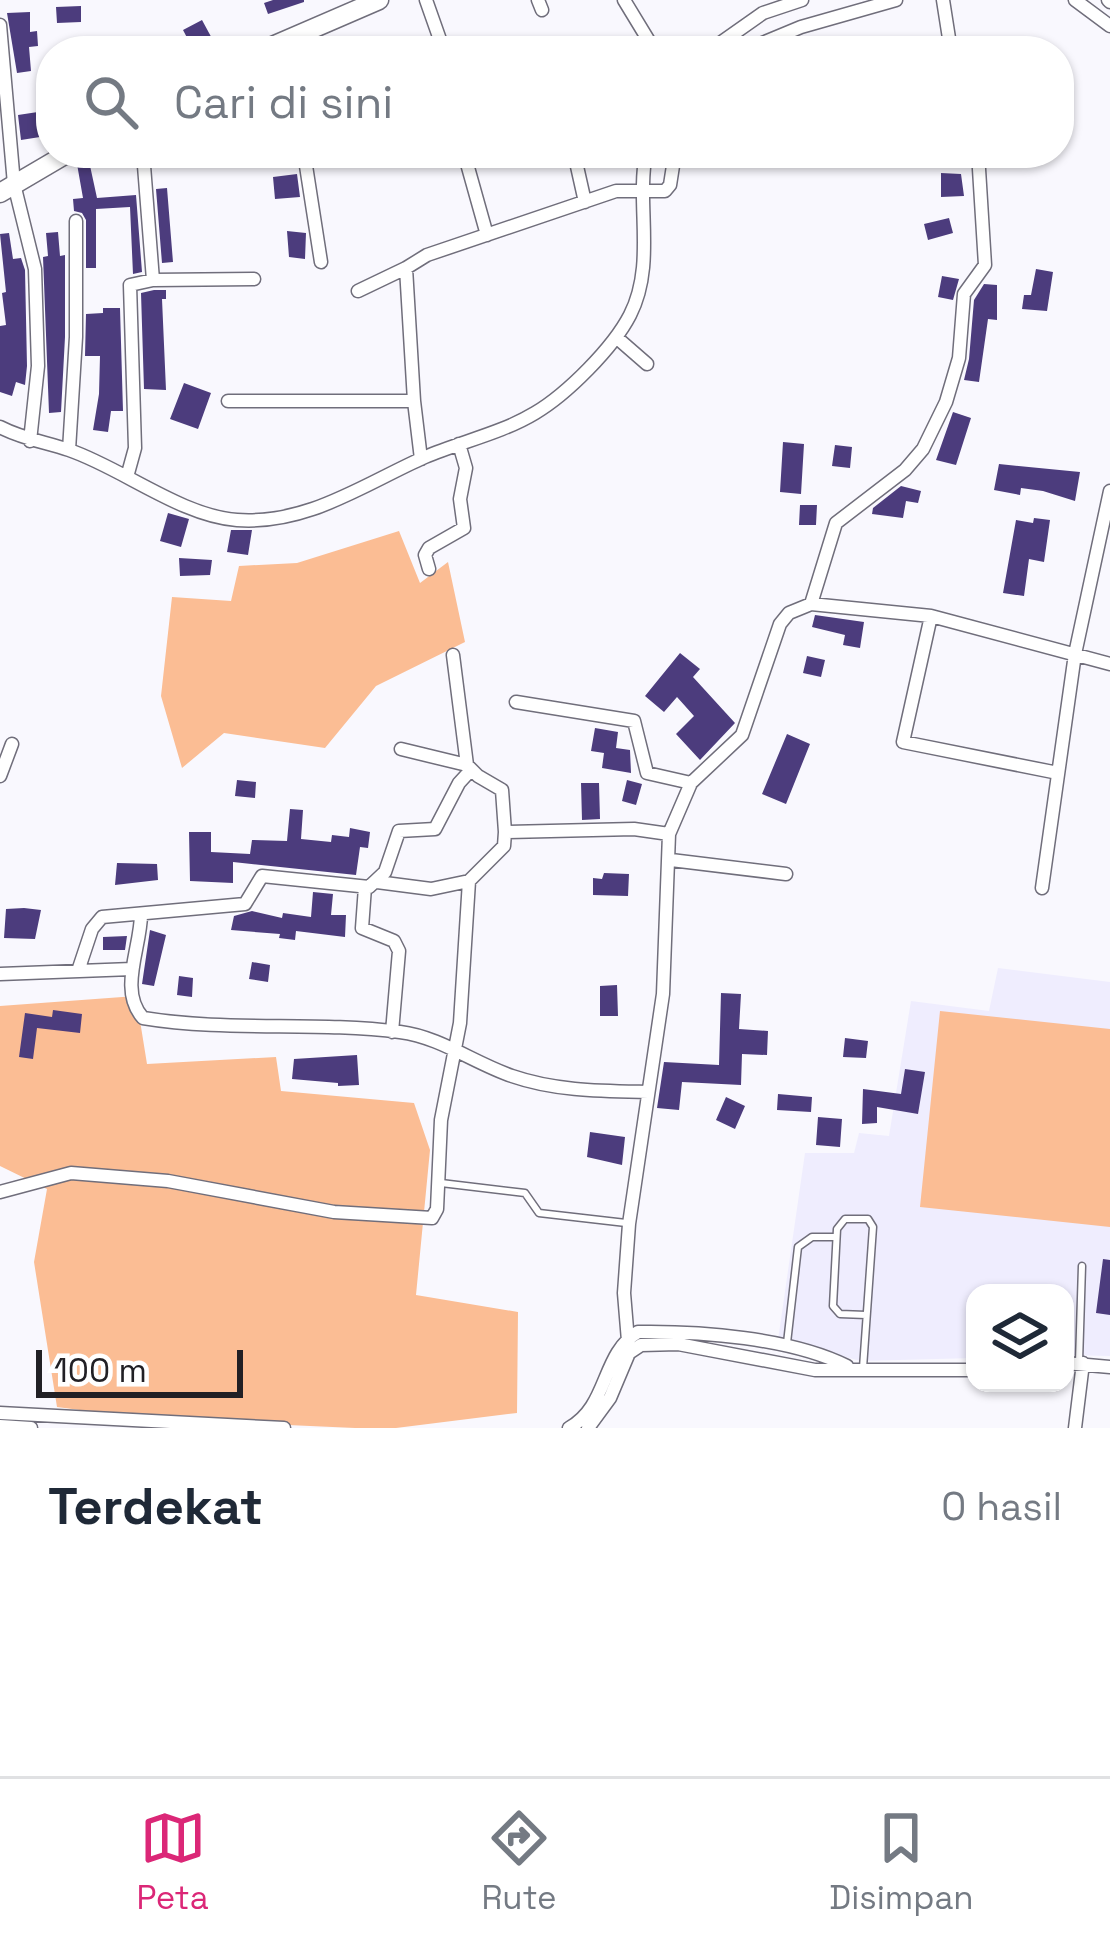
<!DOCTYPE html>
<html lang="id">
<style>
body{margin:0;font-family:"Space Grotesk",sans-serif;background:#f6f6f7;color:#1f2937}
.controls{position:absolute;right:36px;bottom:36px;display:grid;overflow:hidden;border-radius:24px;box-shadow:0 3px 9px #0004}
.controls button{width:108px;height:108px;display:grid;place-items:center;padding:0;border:0;border-bottom:3px solid #e0e1e3;background:#fff;color:#1f2937;font:60px sans-serif}
.scale{position:absolute;left:36px;bottom:30px;width:207px;box-sizing:border-box;padding-left:12px;border:6px solid #212025;border-top:0;font-size:33px;line-height:42px;white-space:nowrap;color:#212025;-webkit-text-stroke:9px #fff;paint-order:stroke}
.list{margin:0;padding:0;list-style:none}
h2{display:flex;justify-content:space-between;align-items:center;height:156px;margin:0;padding:0 48px;font-size:51px}
h2 small{font-size:39px;font-weight:400;color:#747a83}
.icon{flex:none;width:66px;height:66px;fill:none;stroke:currentColor;stroke-width:2;stroke-linecap:round;stroke-linejoin:round}
.map{position:relative;flex:none;width:1110px;height:1428px;overflow:hidden}
.search{position:absolute;background:#fff;box-shadow:0 3px 9px #0004;left:36px;right:36px;top:36px;height:132px;display:flex;align-items:center;gap:30px;box-sizing:border-box;padding:0 42px;border-radius:48px;color:#747a83;font-size:45px}
.sheet{height:348px;background:#fff}
nav{display:flex;justify-content:space-around;align-items:center;box-sizing:border-box;height:168px;border-top:3px solid #e0e1e3;background:#fff;font-size:33px;color:#747a83}
nav a{display:grid;justify-items:center;gap:6px}
nav .on{color:#db2777}
.map>svg:first-child{display:block}
.built{fill:#efedfe}
.green{fill:#fbbd94}
.building{fill:#4c3c7d}
.lines{fill:none;stroke-linecap:round;stroke-linejoin:round}
.service-casing{stroke:#706e7b;stroke-width:9}
.minor-casing{stroke:#706e7b;stroke-width:15}
.secondary-casing{stroke:#706e7b;stroke-width:21}
.service{stroke:#fff;stroke-width:6}
.minor{stroke:#fff;stroke-width:12}
.secondary{stroke:#fff;stroke-width:18}
</style>
<div class="map">
<svg width="1110" height="1428" viewBox="0 0 1110 1428">
<rect width="100%" height="100%" fill="#f9f8fe"/>
<path class="built" d="M998,968L1110,982V1356L1065,1355V1293H975V1358L861,1361L778,1340L805,1153H854L859,1133L889,1136L911,1001L989,1011Z"/>
<path class="green" d="M399,531L420,583L448,562L465,642L376,686L325,748L224,733L182,768L161,696L172,597L231,601L239,566L297,563Z
M136,996L147,1064L276,1057L281,1091L414,1103L430,1150L416,1295L518,1312L517,1413L396,1428H355L148,1419L57,1407L34,1262L47,1189L0,1166V1006Z
M940,1011L1110,1029V1227L920,1207Z"/>
<path class="building" d="M273,0H304V2L268,14L264,3Z
M81,6V22L57,23L56,7Z
M30,12V32L37,31L38,46L29,47L31,71L17,73L7,13Z
M202,20L215,44L194,51L183,30Z
M144,39L146,51H112V45Z
M51,110V128L39,133L40,137L21,140L18,115Z
M89,161L97,198L136,195L142,272L133,274L130,207L96,209V268H86V220L82,213L74,211L73,199L83,198L77,164Z
M941,173L961,174L964,196L941,197Z
M297,174L300,197L275,199L273,177Z
M167,188L173,262L162,263L156,189Z
M949,218L953,233L928,240L924,224Z
M287,231L306,233L305,259L289,257Z
M58,232L60,256L65,255V337L61,412L49,413L43,257L48,256L46,233Z
M9,233L13,259L21,258L25,270L27,366L25,385L16,382L12,396L0,392V326L6,325L2,293L6,292L0,234Z
M1036,269L1053,272L1047,311L1022,309L1024,295H1031Z
M942,276L959,279L953,300L938,297Z
M984,284L997,285V320L988,319L979,382L964,380L969,359L974,300Z
M154,290H166V299H162L166,390L144,389L141,293Z
M103,308H120L123,411H111L108,432L93,430L99,394L100,356H85L86,314L103,313Z
M184,383L211,393L198,429L170,419Z
M953,412L971,418L956,465L936,460Z
M783,442L804,444L801,494L780,492Z
M835,445L852,447L850,468L832,466Z
M999,464L1080,472L1075,501L1043,491L1021,488L1020,495L994,490Z
M901,486L921,491L918,503L906,501L903,518L872,514L873,508Z
M800,505H817L816,525H799Z
M168,513L189,519L181,547L160,541Z
M1034,518L1050,520L1044,562L1029,559L1024,596L1003,593L1016,520L1033,523Z
M231,530H252L248,555L227,552Z
M179,558L212,560L210,575L180,576Z
M815,615L864,622L860,648L843,645L845,635L812,627Z
M680,653L700,669L693,677L735,723L700,760L676,734L694,716L677,697L664,712L645,696Z
M807,656L825,660L821,677L803,673Z
M595,728L618,732L616,748L630,750L631,773L602,768L604,753L591,751Z
M787,734L810,744L786,804L762,794Z
M237,780L256,782L255,798L235,796Z
M627,780L642,784L636,805L622,801Z
M581,783H599L600,819L582,820Z
M290,809L303,810L301,839L331,842L332,835L349,837L350,828L370,832L368,848L360,847L356,875L233,862V883L190,881L189,832H211V852L250,854L252,840L287,841Z
M117,863L157,864L158,880L115,885Z
M604,873L629,874L628,896L593,895V878L602,879Z
M313,892L333,894L331,915H346L345,937L296,931L295,940L279,938L280,934L231,930L234,916L252,911L282,918L283,913L311,917Z
M24,908L41,910L35,939L4,938L6,909Z
M150,930L166,935L154,986L142,984Z
M127,936L125,950H103V937Z
M252,962L270,965L268,982L249,979Z
M179,976L193,978L192,997L177,995Z
M617,985L618,1016H600V986Z
M721,993L741,994L739,1029L768,1031L767,1055L742,1054L741,1085L682,1082L679,1110L657,1108L664,1062L719,1065Z
M53,1010L82,1014L80,1033L37,1028L33,1059L19,1057L25,1013L52,1017Z
M845,1038L868,1041L866,1058L843,1057Z
M357,1055L359,1085L338,1086V1083L292,1079L294,1059Z
M905,1069L925,1072L918,1114L877,1107V1123L862,1124L863,1089L901,1094Z
M778,1094L812,1097L811,1112L777,1110Z
M726,1097L745,1106L735,1129L716,1120Z
M818,1117L842,1119L840,1147L816,1145Z
M590,1132L625,1137L622,1165L587,1157Z
M1103,1259L1110,1260V1315L1096,1313Z"/>
<g class="lines">
<defs>
<path id="service" d="M441,1183L525,1193L539,1213L626,1223
M787,1343L798,1247L812,1237H836
M1079,1362L1082,1266
M863,1368L873,1227L868,1219H845L837,1229L833,1306L840,1314L866,1315"/>
<path id="minor" d="M426,0L444,51
M538,0L542,10
M624,0L655,51
M943,0L951,51
M1075,0L1110,26
M1108,0L1110,2
M0,25L14,184L35,269L38,366L30,441
M709,51L763,13L802,0
M743,51L801,27L896,0
M143,153L153,280
M304,153L321,262
M464,153L487,235
M574,153L585,202
M358,291L406,268
M616,337L647,364
M228,401H414L421,459
M414,401L406,268L427,255L616,191H665L670,185L675,153
M0,427C23,439 45,442 69,450C122,468 181,516 237,520C308,525 364,484 425,457C460,442 502,433 535,413C567,394 613,348 630,315C656,264 636,206 646,153
M69,450L76,337V221
M127,477L135,448L130,285L153,280L254,279
M429,569L425,555L429,548L464,528L460,499L466,468L459,444
M811,604L836,523L905,470L923,449L946,402L959,358L964,294L985,265L978,153
M931,616L903,742L1058,773
M453,655L467,765L478,776L502,790L505,832
M516,702L634,721L647,773L691,783
M401,749L467,765
M0,776L12,744
M671,860L786,874
M377,882L431,889L469,881
M365,887L362,928L394,941L399,951L392,1032
M1042,888L1075,654L1110,491
M141,914C141,948 118,990 143,1018C227,1032 315,1021 400,1032C440,1037 474,1063 512,1076C555,1091 602,1091 648,1092
M78,971L92,929L102,917L245,904L262,876L369,887L385,872L399,831L435,829L459,783L470,771
M0,974L132,969
M0,1192L71,1173L168,1181L334,1212L432,1218L437,1209L441,1120L460,1023L469,881L504,846L505,832L634,829L669,834
M629,1353L624,1293L629,1224L663,994L669,834L691,783L742,735L780,624L789,613L811,604L931,616L1110,664
M1065,1363L1110,1367
M0,1413L284,1428
M0,1426L31,1428
M569,1428C609,1406 601,1354 638,1332C700,1331 791,1338 847,1366
M588,1428L610,1398L629,1353L641,1345L678,1344L815,1370H975
M1075,1428L1083,1363"/>
<path id="secondary" d="M261,51L379,0
M0,193L68,153"/>
</defs>
<use href="#service" class="service-casing"/>
<use href="#minor" class="minor-casing"/>
<use href="#secondary" class="secondary-casing"/>
<use href="#service" class="service"/>
<use href="#minor" class="minor"/>
<use href="#secondary" class="secondary"/>
</g>
</svg>
<div class="controls">
<button><svg class="icon" aria-label="layers" viewBox="0 0 24 24"><path d="M12 4l9 5-9 5-9-5zM3 14l9 5 9-5"/></svg></button>
</div>
<div class="scale">100 m</div>
<div class="search"><svg class="icon" aria-label="search" viewBox="0 0 24 24"><circle cx="10" cy="10" r="6"/><path d="M15 15l6 6"/></svg>Cari di sini</div>
</div>
<section class="sheet">
<h2>Terdekat<small>0 hasil</small></h2>
<ul class="list">
</ul>
</section>
<nav>
<a class="on"><svg class="icon" aria-label="map" viewBox="0 0 24 24"><path d="M3 6l6-2 6 2 6-2v14l-6 2-6-2-6 2zM9 4v14M15 6v14"/></svg>Peta</a>
<a><svg class="icon" aria-label="directions" viewBox="0 0 24 24"><path d="M12 3l9 9-9 9-9-9zM9 14v-3h6M13 9l2 2-2 2"/></svg>Rute</a>
<a><svg class="icon" aria-label="saved" viewBox="0 0 24 24"><path d="M7 4h10v16l-5-4-5 4z"/></svg>Disimpan</a>
</nav>
